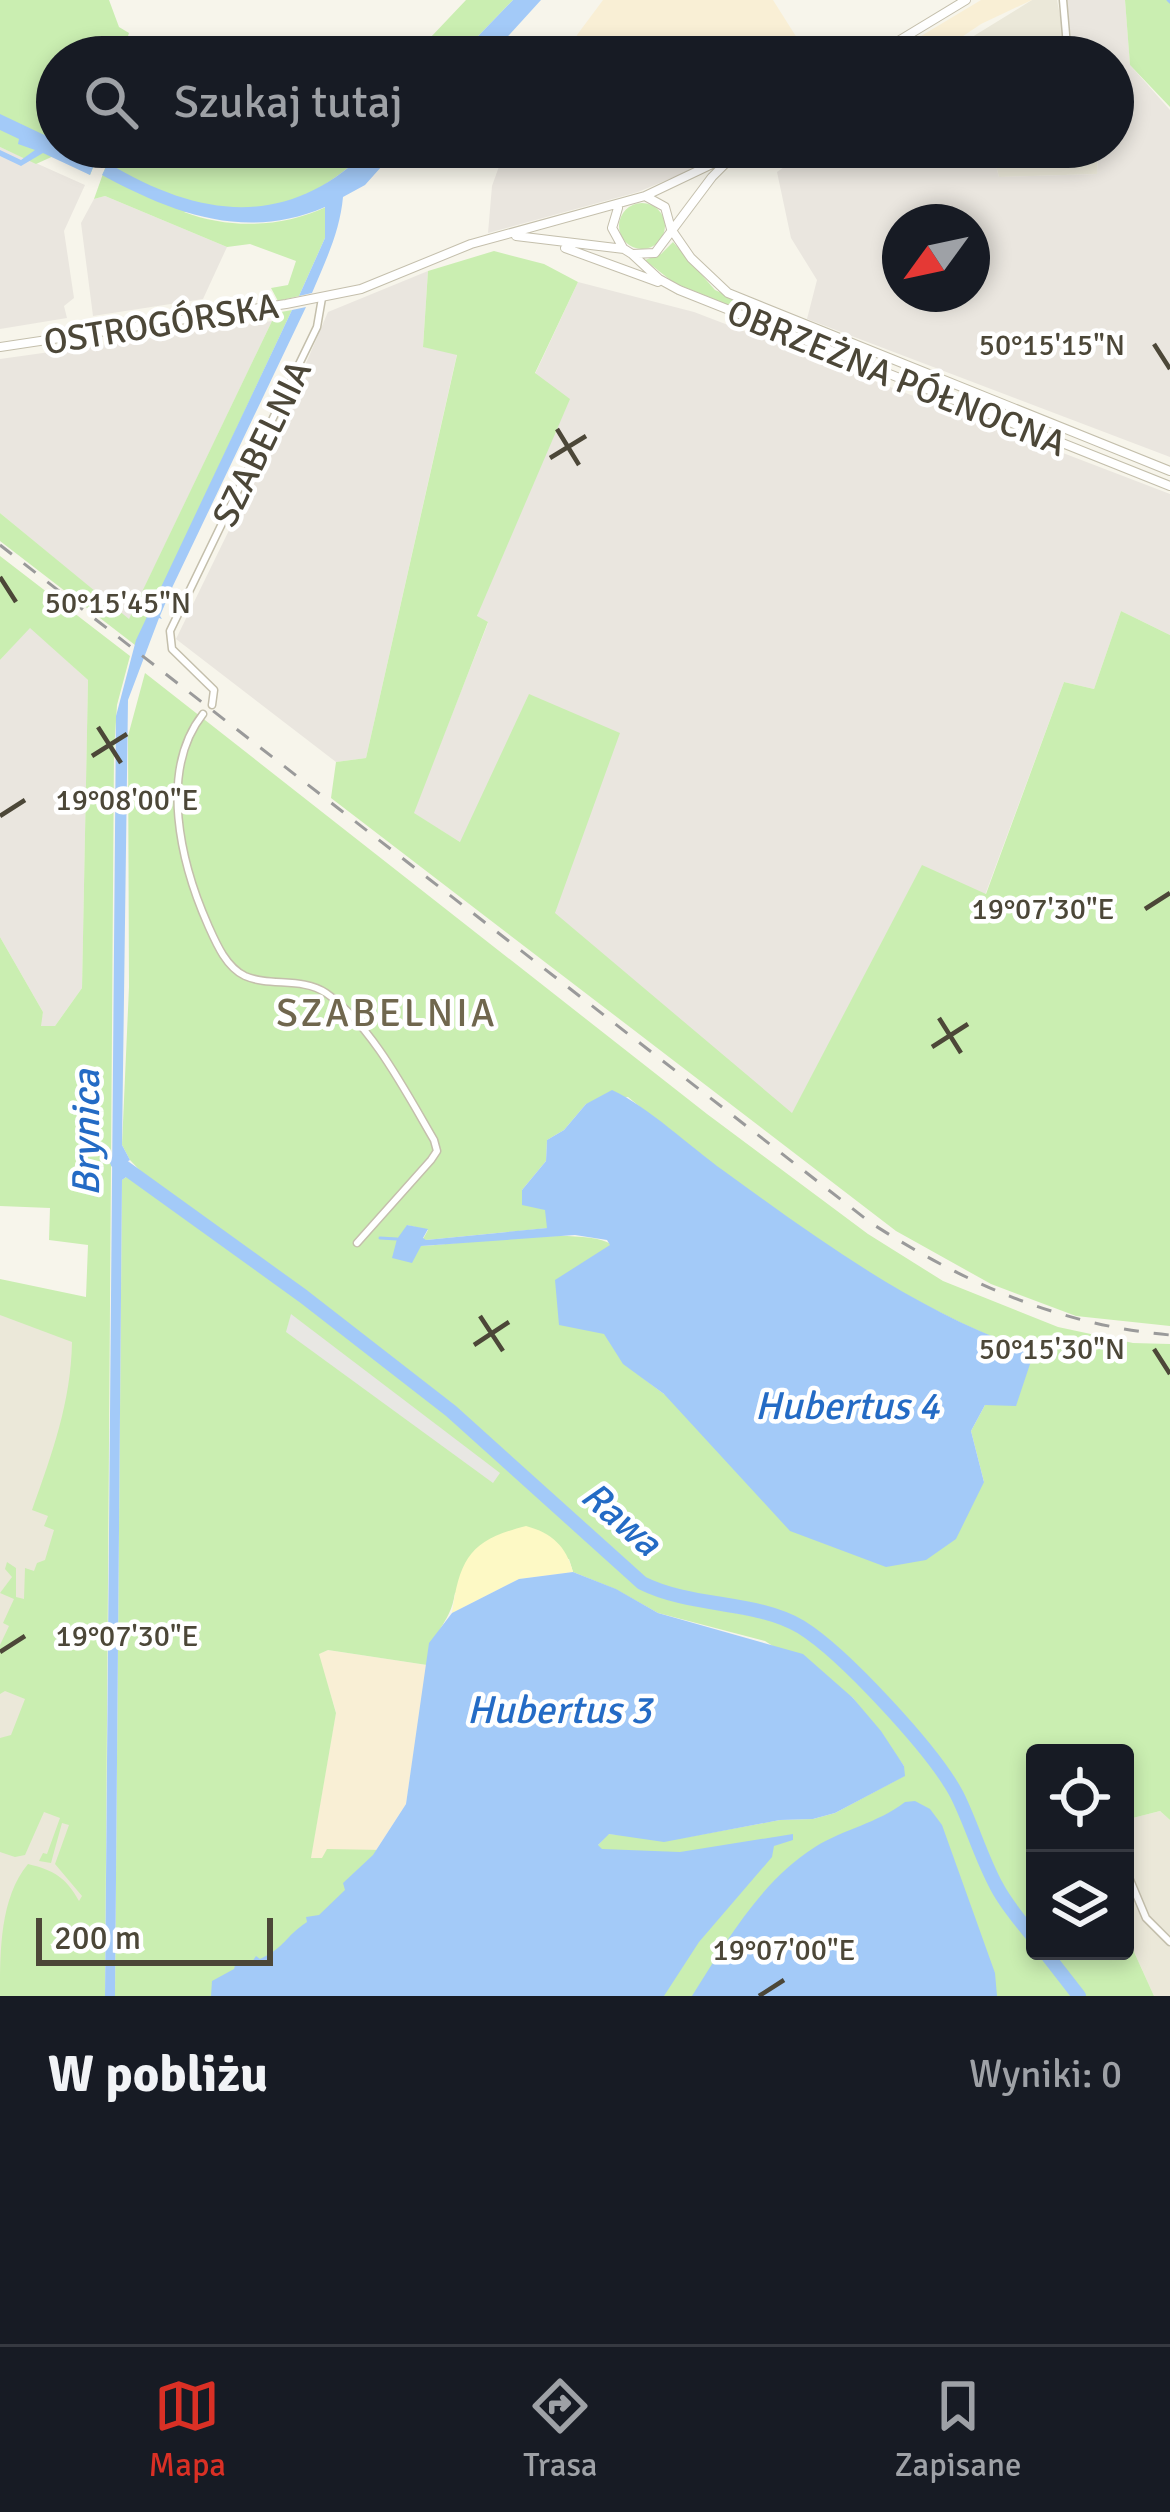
<!DOCTYPE html>
<html lang="pl">
<meta charset="utf-8">
<style>
body{margin:0;font-family:Signika,sans-serif;background:#20242c;color:#f1f3f6}
.controls{position:absolute;right:36px;bottom:36px;display:grid;overflow:hidden;border-radius:12px;box-shadow:0 6px 18px #0003}
.controls button{width:108px;height:108px;display:grid;place-items:center;padding:0;border:0;border-bottom:3px solid #363941;background:#171b24;color:#f1f3f6;font:60px sans-serif}
.compass{position:absolute;left:882px;top:204px;width:108px;height:108px;border-radius:50%;background:#171b24;box-shadow:0 6px 18px #0003;rotate:237deg}
.scale{position:absolute;left:36px;bottom:30px;width:237px;box-sizing:border-box;padding-left:12px;border:6px solid #4c4738;border-top:0;font-size:33px;line-height:42px;white-space:nowrap;color:#4c4738;-webkit-text-stroke:9px #fff;paint-order:stroke}
.list{margin:0;padding:0;list-style:none}
h2{display:flex;justify-content:space-between;align-items:center;height:156px;margin:0;padding:0 48px;font-size:51px}
h2 small{font-size:39px;font-weight:400;color:#9ea1a6}
.icon{flex:none;width:66px;height:66px;fill:none;stroke:currentColor;stroke-width:2;stroke-linecap:round;stroke-linejoin:round}
.map{position:relative;flex:none;width:1170px;height:1996px;overflow:hidden}
.search{position:absolute;background:#171b24;box-shadow:0 6px 18px #0003;left:36px;right:36px;top:36px;height:132px;display:flex;align-items:center;gap:30px;box-sizing:border-box;padding:0 42px;border-radius:66px;color:#9ea1a6;font-size:45px}
.sheet{height:348px;background:#171b24}
nav{display:flex;justify-content:space-around;align-items:center;box-sizing:border-box;height:168px;border-top:3px solid #363941;background:#171b24;font-size:33px;color:#9ea1a6}
nav a{display:grid;justify-items:center;gap:6px}
nav .on{color:#d93025}
.map>svg:first-child{display:block}
.residential{fill:#ebe8d9}
.commercial{fill:#f9efd5}
.industrial{fill:#eae6df;fill-rule:evenodd}
.green{fill:#caeeb1;fill-rule:evenodd}
.sand{fill:#fdf9c5}
.parking{fill:#e8e7e3}
.water{fill:#a3caf8}
.lines{fill:none;stroke-linecap:round;stroke-linejoin:round}
.stream{stroke:#a3caf8;stroke-width:3}
.river{stroke:#a3caf8;stroke-width:14}
.minor-casing{stroke:#c4bfac;stroke-width:9}
.tertiary-casing{stroke:#c4bfac;stroke-width:10}
.minor{stroke:#fff;stroke-width:6}
.tertiary{stroke:#fff;stroke-width:8}
.rail{stroke:#9a9a9a;stroke-width:3;stroke-dasharray:15 15;stroke-linecap:butt}
.ticks{fill:none;stroke:#4c4738;stroke-width:4.5}
.labels{text-anchor:middle;stroke-width:9;stroke-linejoin:round;paint-order:stroke}
.street-label{font-size:36px;fill:#4c4738;stroke:#fff}
.neighbourhood-label{font-size:39px;letter-spacing:3px;fill:#70674e;stroke:#fff}
.water-label{font-size:39px;font-style:italic;fill:#246bc5;stroke:#fff}
.ticks-label{font-size:30px;text-anchor:middle;fill:#4c4738;stroke:#fff;stroke-width:9;stroke-linejoin:round;paint-order:stroke}
</style>
<div class="map">
<svg width="1170" height="1996" viewBox="0 0 1170 1996">
<rect width="100%" height="100%" fill="#f7f5eb"/>
<path class="residential" d="M1032,0H1057L1068,57H968L964,42Z
M991,147H1098L1097,174L999,177Z
M0,1311L83,1342L92,1979L0,1996Z
M1160,1811L1170,1820V1996H1154L1125,1932V1820Z"/>
<path class="commercial" d="M603,0H773L809,57H736L734,51L711,39L674,57H567L577,35Z
M981,0H1032L981,24L932,57H886Z
M328,1650L427,1665L406,1804L373,1855L310,1862L336,1712L318,1654Z"/>
<path class="industrial" d="M1067,0H1125L1130,65L1170,110V457L807,319L817,280L791,238L777,172L813,147H991L999,177L1097,174L1098,147H1113V57H1073ZM900,222H972V294H900Z
M0,147L85,185L64,231L74,298L64,306L67,318L0,329Z
M506,147H728L710,162L638,192L488,233L492,186Z
M105,196L227,247L203,299L93,316L81,223L94,199Z
M428,271L423,346L457,354L366,758L336,762L176,639L273,440L328,312Z
M578,282L694,312L1170,494V635L1121,611L1094,689L1064,682L985,895L922,866L792,1114L554,913L460,842L413,813L488,623L477,617L535,374Z
M272,321L129,620L0,513V359Z
M30,627L88,680L82,988L55,1026H40L43,1012L0,937V660Z"/>
<path class="green" d="M0,0H109L119,27L129,33L121,57H57V147H371C343,175 303,204 262,209C236,211 210,209 184,212C229,229 281,228 326,207L325,238L299,296L278,301L271,288L288,285L296,261L250,244L227,247L105,196L94,199L110,154L100,150L90,175L58,154L36,164L0,147Z
M466,0H513L458,57H412Z
M1125,0H1170V107L1130,65Z
M619 226a23 23 0 1 1 46 0a23 23 0 1 1-46 0Z
M673,242L715,290L806,330V336L674,283L645,260L661,254Z
M494,251L544,264L578,282L535,373L570,399L477,616L488,622L414,813L460,842L529,694L620,733L555,913L792,1113L922,865L986,894L1064,682L1094,689L1121,611L1170,635V1326L1076,1316L991,1284L896,1231L331,798L336,762L366,758L457,355L423,347L428,271Z
M292,310L135,645L0,541V513L129,619L272,321L281,312Z
M0,556L130,656L117,705L114,752L105,1996H0C0,1950 0,1898 28,1864C53,1870 66,1877 79,1901L82,1896L55,1864L69,1825L62,1823L51,1863L39,1861L43,1853L47,1854L60,1818L44,1812L25,1855L15,1857L0,1852V1738L11,1735L25,1699L5,1691L0,1694V1645L9,1626L3,1623L14,1599L0,1593L12,1577L5,1569L7,1562L16,1568V1597L24,1599L25,1568L34,1571L37,1563L45,1560L54,1530L44,1526L48,1516L32,1510C52,1454 71,1402 72,1342L0,1315V1279L86,1297L88,1245L49,1240L50,1208L0,1206V937L43,1012L41,1026H55L82,988L88,680L30,628L0,660Z
M145,673L707,1114L868,1234L943,1281L1058,1327L1133,1343L1170,1344V1820L1160,1811L1125,1820V1753H1035V1935L1004,1894L952,1780L889,1704L813,1632L787,1618L702,1601L645,1581L497,1445L148,1179L130,1160L122,1145L129,987L128,736ZM628,1097C740,1190 895,1306 1033,1352L985,1405L971,1431L984,1482L664,1394C588,1338 604,1332 611,1244C581,1226 462,1244 421,1246L407,1225L428,1230L423,1239L426,1240L548,1228L546,1210L522,1190L546,1161L547,1140L564,1130L586,1104Z
M129,1175L146,1183L361,1342L487,1442L644,1586L698,1606L785,1622L817,1641L892,1714L938,1770L954,1797L998,1896L1035,1944V1951H1040L1076,1996H115L122,1180ZM569,1559L573,1572L615,1589L658,1613L765,1641L853,1698L904,1766V1776L835,1813L813,1819L780,1820L682,1838L608,1834L598,1845L546,1853L327,1849L322,1858H311L336,1713L319,1654L328,1650L427,1665C431,1630 450,1626 455,1593Z
M1125,1932L1154,1996H1082L1047,1951H1125Z"/>
<path class="sand" d="M526,1526C552,1533 566,1546 573,1572L519,1579L452,1613C460,1557 471,1540 526,1526Z"/>
<path class="parking" d="M291,1314L500,1473L493,1483L286,1332Z"/>
<path class="water" d="M513,0H541L489,57H458Z
M0,114L57,141V147H69L96,160L90,175L43,153L21,166L0,156V150L21,160L35,150L18,144L19,139L0,130Z
M371,147H399L365,185L343,197C340,231 326,260 312,293L299,296L325,238V207C246,241 174,214 102,175L108,163C201,219 290,230 371,147Z
M306,307L170,592L160,616L162,619L159,618L128,700L122,1145L130,1160L123,1164L129,1175L122,1180L115,1996H105L116,716L136,640L292,310Z
M612,1090C650,1108 689,1146 724,1171C820,1241 920,1314 1034,1352L1016,1406L985,1405L971,1431L984,1482L956,1539L926,1560L886,1567L790,1531L664,1394L623,1364L604,1334L559,1325L555,1280L610,1245L607,1240L575,1235L421,1246L412,1263L392,1258L397,1239L407,1225L428,1229L423,1238L426,1240L547,1228L545,1210L522,1205V1190L546,1161L547,1140L564,1130L586,1104Z
M573,1572L616,1589L658,1613L803,1654L853,1698L881,1731L904,1766L905,1776L835,1813L813,1819L780,1820L664,1842L609,1834L598,1845L602,1849L680,1852L793,1834V1840L774,1846L772,1857L699,1942L664,1996H211L212,1981L234,1969L236,1962H252L256,1956L260,1959C286,1947 284,1937 307,1922L306,1917L319,1915L345,1890L343,1883L373,1855L406,1804L429,1643L452,1613L519,1579Z
M915,1801L930,1809L942,1825L995,1973L997,1996H692C726,1942 760,1882 815,1847C846,1828 876,1824 905,1802Z"/>
<g class="lines">
<path class="stream" d="M1168,0L1170,2
M380,1238L397,1239
M287,1284L289,1280"/>
<path class="river" d="M117,1162L303,1296L451,1411L642,1583C692,1608 756,1600 801,1627C843,1653 934,1751 957,1795C972,1825 981,1858 997,1887C1007,1906 1022,1923 1035,1939
M1044,1951L1079,1996"/>
<defs>
<path id="minor" d="M1063,0L1068,57
M1075,147V151
M212,705L214,690L172,649L170,631L317,327L322,298
M203,714C158,771 181,864 208,925C216,943 226,967 245,976C270,987 302,977 326,993C371,1024 407,1094 434,1140L437,1151L431,1160L357,1243
M1125,1868L1146,1918L1170,1942"/>
<path id="tertiary" d="M872,57L966,0
M645,196L729,156
M618,208L612,228L623,248
M516,236L624,249L632,254L655,253L712,177L742,147
M565,248L658,282
M632,254L659,279L679,290L1170,486
M0,347L286,304L361,289L471,244L645,196L665,207L671,229L691,258L728,293L1170,471"/>
</defs>
<use href="#minor" class="minor-casing"/>
<use href="#tertiary" class="tertiary-casing"/>
<use href="#minor" class="minor"/>
<use href="#tertiary" class="tertiary"/>
<path class="rail" d="M0,545L871,1223C964,1283 1059,1325 1170,1335"/>
</g>
<path class="ticks" d="M1154,344L1170,369M557,429L579,465M550,458L586,436M0,577L16,602M98,727L121,763M92,756L127,734M0,816L25,800M1145,909L1170,893M939,1018L961,1053M932,1047L968,1024M480,1316L503,1351M474,1345L509,1322M1154,1349L1170,1374M0,1652L25,1636M759,1996L784,1980"/>
<g class="labels">
<g class="street-label">
<text transform="translate(161 323) rotate(-9)" y="13">OSTROGÓRSKA</text>
<text transform="translate(897 377) rotate(22)" y="13">OBRZEŻNA PÓŁNOCNA</text>
<text transform="translate(261 443) rotate(-64)" y="13">SZABELNIA</text>
</g>
<g class="neighbourhood-label">
<text x="387" y="1026">SZABELNIA</text>
</g>
<g class="water-label">
<text transform="translate(85 1133) rotate(-90)" y="14">Brynica</text>
<text x="847" y="1419">Hubertus 4</text>
<text transform="translate(622 1518) rotate(41)" y="14">Rawa</text>
<text x="559" y="1723">Hubertus 3</text>
</g>
</g>
<g class="ticks-label">
<text x="1052" y="355">50°15'15"N</text>
<text x="118" y="613">50°15'45"N</text>
<text x="127" y="810">19°08'00"E</text>
<text x="1043" y="919">19°07'30"E</text>
<text x="1052" y="1359">50°15'30"N</text>
<text x="127" y="1646">19°07'30"E</text>
<text x="784" y="1960">19°07'00"E</text>
</g>
</svg>
<div class="controls">
<button><svg class="icon" aria-label="locate" viewBox="0 0 24 24"><circle cx="12" cy="12" r="6"/><path d="M12 2v4M12 18v4M2 12h4M18 12h4"/></svg></button>
<button><svg class="icon" aria-label="layers" viewBox="0 0 24 24"><path d="M12 4l9 5-9 5-9-5zM3 14l9 5 9-5"/></svg></button>
</div>
<svg class="compass" viewBox="-18 -18 36 36"><path d="M0-13l5 13h-10z" fill="#e53935"/><path d="M0 13l5-13h-10z" fill="#9ea1a6"/></svg>
<div class="scale">200 m</div>
<div class="search"><svg class="icon" aria-label="search" viewBox="0 0 24 24"><circle cx="10" cy="10" r="6"/><path d="M15 15l6 6"/></svg>Szukaj tutaj</div>
</div>
<section class="sheet">
<h2>W pobliżu<small>Wyniki: 0</small></h2>
<ul class="list">
</ul>
</section>
<nav>
<a class="on"><svg class="icon" aria-label="map" viewBox="0 0 24 24"><path d="M3 6l6-2 6 2 6-2v14l-6 2-6-2-6 2zM9 4v14M15 6v14"/></svg>Mapa</a>
<a><svg class="icon" aria-label="directions" viewBox="0 0 24 24"><path d="M12 3l9 9-9 9-9-9zM9 14v-3h6M13 9l2 2-2 2"/></svg>Trasa</a>
<a><svg class="icon" aria-label="saved" viewBox="0 0 24 24"><path d="M7 4h10v16l-5-4-5 4z"/></svg>Zapisane</a>
</nav>
